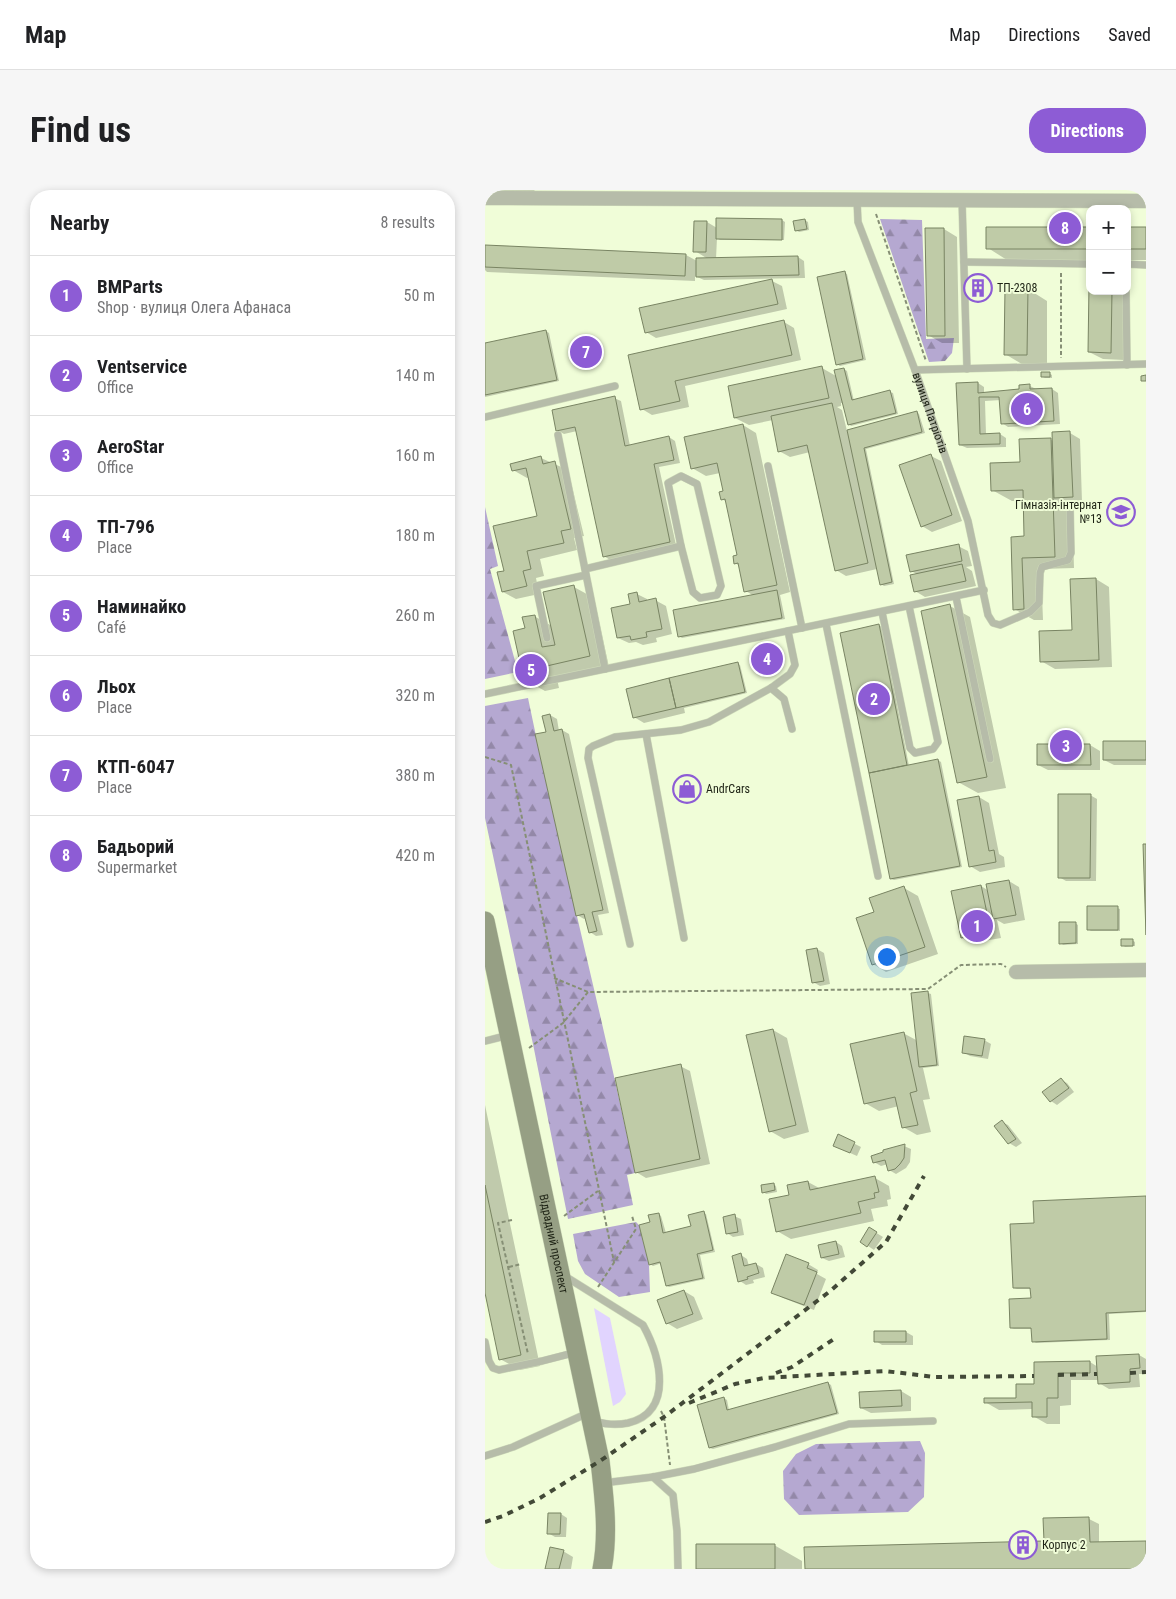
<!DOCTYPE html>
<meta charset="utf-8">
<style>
body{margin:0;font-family:"Roboto Condensed",sans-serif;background:#f6f6f6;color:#202124}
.controls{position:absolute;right:15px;top:15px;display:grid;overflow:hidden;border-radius:10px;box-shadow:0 2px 8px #0003}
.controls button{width:45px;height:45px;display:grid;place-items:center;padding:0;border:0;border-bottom:1px solid #e0e0e0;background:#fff;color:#202124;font:25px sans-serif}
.you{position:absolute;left:401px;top:766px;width:18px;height:18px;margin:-12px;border:4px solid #fff;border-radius:50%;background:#1a73e8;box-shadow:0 0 0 8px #1a73e833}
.badge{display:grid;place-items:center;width:32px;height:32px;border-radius:50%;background:#8d5cd5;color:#fff;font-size:16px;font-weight:700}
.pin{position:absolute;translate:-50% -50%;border:2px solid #fff;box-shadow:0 1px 5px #0006}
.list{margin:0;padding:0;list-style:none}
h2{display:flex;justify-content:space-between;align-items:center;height:65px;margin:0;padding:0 20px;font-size:21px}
h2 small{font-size:16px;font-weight:400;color:#757577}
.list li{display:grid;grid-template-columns:32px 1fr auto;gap:15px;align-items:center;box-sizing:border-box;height:80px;padding:0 20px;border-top:1px solid #e0e0e0}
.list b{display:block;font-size:19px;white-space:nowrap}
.list p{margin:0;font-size:16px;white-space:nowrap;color:#757577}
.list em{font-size:16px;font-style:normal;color:#757577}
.map{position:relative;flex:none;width:661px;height:1379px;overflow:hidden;border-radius:20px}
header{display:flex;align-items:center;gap:30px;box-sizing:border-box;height:70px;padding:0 25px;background:#fff;border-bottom:1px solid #e0e0e0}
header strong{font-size:24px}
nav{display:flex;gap:28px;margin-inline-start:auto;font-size:18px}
.intro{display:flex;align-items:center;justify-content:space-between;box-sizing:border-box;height:120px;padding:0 30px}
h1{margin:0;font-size:35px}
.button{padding:12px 22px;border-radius:20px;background:#8d5cd5;color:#fff;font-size:18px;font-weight:700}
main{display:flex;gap:30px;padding:0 30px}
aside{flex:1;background:#fff;border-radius:20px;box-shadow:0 2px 8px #0003}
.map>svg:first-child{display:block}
.green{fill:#e1d4fe}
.forest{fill:url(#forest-firs)}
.shadow{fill:#0003}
.building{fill:#bfcba7;stroke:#798463}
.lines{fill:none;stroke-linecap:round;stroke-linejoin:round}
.service-casing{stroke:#cedab9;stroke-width:8}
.minor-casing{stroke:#cedab9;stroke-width:15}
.secondary-casing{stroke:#cedab9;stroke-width:20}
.path{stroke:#868f75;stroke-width:2;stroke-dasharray:4 2.5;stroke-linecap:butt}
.service{stroke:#b6bca9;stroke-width:7}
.minor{stroke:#b6bca9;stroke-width:14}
.secondary{stroke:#969f84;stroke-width:19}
.rail{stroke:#424937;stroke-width:4;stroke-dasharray:6 6;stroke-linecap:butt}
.labels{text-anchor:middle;stroke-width:4;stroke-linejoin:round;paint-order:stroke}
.poi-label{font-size:12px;fill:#1e2315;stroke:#f0fdd8;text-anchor:start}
.street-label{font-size:12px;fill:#1e2315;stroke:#f0fdd8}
</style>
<header>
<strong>Map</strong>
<nav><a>Map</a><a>Directions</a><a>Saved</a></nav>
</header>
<div class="intro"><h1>Find us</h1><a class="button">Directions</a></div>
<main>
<aside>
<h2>Nearby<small>8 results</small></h2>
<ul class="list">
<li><span class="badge">1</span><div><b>BMParts</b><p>Shop · вулиця Олега Афанаса</p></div><em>50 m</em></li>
<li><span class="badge">2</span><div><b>Ventservice</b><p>Office</p></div><em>140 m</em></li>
<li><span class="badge">3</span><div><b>AeroStar</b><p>Office</p></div><em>160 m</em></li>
<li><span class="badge">4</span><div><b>ТП-796</b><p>Place</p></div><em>180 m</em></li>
<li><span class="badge">5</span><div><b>Наминайко</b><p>Café</p></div><em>260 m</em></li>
<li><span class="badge">6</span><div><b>Льох</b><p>Place</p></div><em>320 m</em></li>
<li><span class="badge">7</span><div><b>КТП-6047</b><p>Place</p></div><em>380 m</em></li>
<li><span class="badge">8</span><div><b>Бадьорий</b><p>Supermarket</p></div><em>420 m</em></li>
</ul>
</aside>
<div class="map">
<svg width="661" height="1379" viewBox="0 0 661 1379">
<defs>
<pattern id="forest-firs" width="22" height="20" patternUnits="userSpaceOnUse" patternTransform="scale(1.25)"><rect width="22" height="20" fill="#b5a8d1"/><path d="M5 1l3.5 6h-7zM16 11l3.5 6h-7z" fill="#9388a8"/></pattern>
</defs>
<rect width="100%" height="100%" fill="#f0fdd8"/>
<path class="green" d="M109,1118L125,1128L141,1204L135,1212L128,1216Z"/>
<path class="forest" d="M395,29L437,30L441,149L469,148L467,163L460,171L444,172Z
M0,317L13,376L5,379L33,482L0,489Z
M43,508C76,667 117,824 150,983L142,985L148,1015L83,1029L49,859L0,628V516Z
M151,1032L154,1035L164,1075L165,1102L134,1107L100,1084L93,1071L88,1044Z
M435,1251L440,1263L439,1307L423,1322L314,1325L299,1309L298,1281L311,1264L331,1254Z"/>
<path class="shadow" d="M7,0H50L34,15Z
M297,30L300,32L299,50H235L232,48L231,69L313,67L319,71L320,88L219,90L210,86V91L2,82L0,80V56L201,65L212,71L223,69L210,61L222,32L232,38Z
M320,30L323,32L324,40L314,42L311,40Z
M605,38V70H522L503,58Z
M642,38H661V70H642Z
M459,39L472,47L474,153H457L443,145Z
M359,82L362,84L381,170L355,176L352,174Z
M287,91L297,96L302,119L171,148L161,142Z
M497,93L499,95L500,105L491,103Z
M543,99L562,111V176H540L520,164Z
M605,101H635L640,104L639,170L618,169L604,162Z
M299,132L309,138L316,170L200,196L204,217L167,225L157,219L145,166Z
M61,141L64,143L74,191L0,207V154Z
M104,160L108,165L101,167L99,165Z
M337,178L351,186L359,179L362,181L369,211L405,202L408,203L413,224L366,236L364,234L358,213H356V216L352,217L357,220L362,241L432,222L434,224L440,243L381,259L409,394L399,396L396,394L392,379L361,386L351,380L325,262L305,267L294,261L288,230L264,235L250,228Z
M564,183L567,185V188H560L558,187Z
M493,193L499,197V203L535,200L545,196L551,199H567L573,203L575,234L523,237L517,233L516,210L500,211L501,244H515L521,248V257L482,258L475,255Z
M129,208L136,211L145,256L184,247L190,251L195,273L174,277L191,355L125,370L119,366L92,241L79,244L72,240Z
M258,235L271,243L305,402L295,405L300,429L197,448L194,446L269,406L261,401L255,376L250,373L253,366L242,312L237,309L239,302L235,283L221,286L207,278Z
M585,243L595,249L597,312L587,313L589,378L556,379L558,430H549L529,419L527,348H540L539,311H527L507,300L536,273L565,249L568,251Z
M446,266L456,271L477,331L447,342L437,336Z
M56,268L83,280L99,346L89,348L92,360L55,369L59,386L51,388L54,404L31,409L18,402L20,382L54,327L45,287L42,288L28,280Z
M473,356L483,361L487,376L481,377L487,381L491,396L440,407L430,401L432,384L426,381Z
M611,389L624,397L627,477L570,479L556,471L588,441Z
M89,397L109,408L124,477L72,489L74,498L60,501L40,490L41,439L49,426L67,436Z
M152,404L162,409V412L170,410L181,416L187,444L171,448L172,452L158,455L151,452L144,453L133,448Z
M465,416L485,427L521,598L493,603L473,592Z
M394,435L397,437L424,576L453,570L456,572L477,677L409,690L406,689L357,444Z
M294,461L297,463L299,473L273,479L270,478Z
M252,473L255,475L262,503L199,518L200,523L159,533L149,527Z
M65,525L72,529L74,541L77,540L84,544L124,723L113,725L118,745L111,746L105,742L102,728L99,729L92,725Z
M661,552V575H629L619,570Z
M605,555L615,561V580H563L553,575V556Z
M605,605L612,609L611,691H581L574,687Z
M494,607L504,613L514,664L519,667L520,677L495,682L485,676Z
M524,691L534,697L540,730L519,734L512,730L516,748L487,753L477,748L496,696L504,701Z
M419,698L433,706L453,764L401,782L388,774L391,723Z
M632,718L635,719V741H606L603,739Z
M590,733L593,735V754L578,755L576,753Z
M647,750L650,752V756L640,757L638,755Z
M332,759L339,763L345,794L335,796L328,792Z
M443,803L446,804L454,876L438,878L445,909L438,910L446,942L432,945L418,937L414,916L394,921L380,913L418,843L433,851L427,804Z
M288,840L302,848L324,942L299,949L285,941Z
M499,850L506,854L503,869L485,866L478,862Z
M195,876L205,881L225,974L161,988L151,982Z
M576,890L582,893L589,902L572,915L566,911Z
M0,915L55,1176L35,1180L15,1169L0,1097Z
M517,932L523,935L537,953L531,957L524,953L511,936Z
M354,946L376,957L372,966L356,959Z
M419,956L426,959L425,972L421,978L411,984L404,980L403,974L396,976L389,972Z
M390,988L404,996L406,1009L402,1010L403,1016L386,1019L389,1031L306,1049L292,1041L306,1006L323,992L336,999Z
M288,994L291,996L292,1002L281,1004L279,1002Z
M661,1007V1122L624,1124L625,1150L551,1153L548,1151L547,1139H529L526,1138L547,1109V1099H532L529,1098L550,1034Z
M218,1023L221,1024L230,1062L215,1065L220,1089L184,1097L182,1096L177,1073L168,1076L165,1074L166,1033L174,1024L176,1026L181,1043L207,1037Z
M249,1026L256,1029L259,1045L248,1047L242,1043Z
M385,1039L398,1047L389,1060L377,1052Z
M351,1052L357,1056L360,1067L344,1071L337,1068Z
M256,1065L262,1069L264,1076L271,1074L278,1078L280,1087L268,1090L269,1093L261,1095L255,1091Z
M323,1074L333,1080L332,1084L341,1089L329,1120L298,1108L288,1102Z
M199,1101L209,1107L218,1129L192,1139L182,1133Z
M421,1142L428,1146V1155H397L391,1151Z
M654,1165L661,1169V1184H654L655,1197L624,1199L614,1193V1190H586V1215L575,1216V1234H562L548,1226V1219L514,1220L500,1212L532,1209L550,1195V1173L605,1172L613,1177Z
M343,1193L346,1195L354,1224L228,1259L225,1258L239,1208L242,1210L244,1220Z
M416,1201L426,1207V1221L386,1223L376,1218Z
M76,1324L82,1328L81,1347H70L63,1343Z
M604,1329L614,1334V1353L661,1352V1379H321L560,1352Z
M289,1355L317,1371V1379H212Z
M78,1361L88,1367L86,1379H61Z"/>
<path class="building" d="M231,28L297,29V50L231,49Z
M320,29L322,39L310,41L308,31Z
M209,31H222L221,62H208Z
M501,37H605V59H501Z
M642,37H661V59H642Z
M440,38H459L460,146H442Z
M0,55L201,64L200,86L0,77Z
M313,66L314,85L211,87V68Z
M360,81L378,169L351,175L332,87Z
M287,89L293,114L160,143L154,118Z
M489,92H497V104H490Z
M604,95L605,101H627L626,163L603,162Z
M520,98H543L542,165H519Z
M299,130L307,165L190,191L195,211L155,220L143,165Z
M61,140L72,190L0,205V153Z
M104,159L106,163L97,166L96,162Z
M337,176L344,208L249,228L243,196Z
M359,178L367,210L405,200L411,223L363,235L349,180Z
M556,182H565V187H556Z
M661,185V191H656V186Z
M493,192V203L534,199V195L545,194V199L567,198L569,231L516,234L514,207H494L495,244L515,243V254L474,255L471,193Z
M130,206L140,256L184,246L189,270L169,274L185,352L118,367L90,237L71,241L67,220Z
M347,213L383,373L350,381L322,255L293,262L286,226Z
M432,221L437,242L379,258L407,392L395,395L362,240Z
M258,234L292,395L259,402L253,373L249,374L248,366L252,365L240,309L236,310L234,302L238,301L232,273L206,279L199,247Z
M585,241L588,307L569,308L567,242Z
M566,248L570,367L537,368L539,419L528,420L526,347L539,346L538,300L506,301L505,273L535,272L534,249Z
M446,264L467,325L436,337L414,275Z
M56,266L58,274L70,271L86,339L76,341L79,353L42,361L46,379L38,381L42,396L17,402L12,382L19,381L8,336L52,326L41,278L27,281L25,274Z
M474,354L477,371L425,382L421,365Z
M477,374L481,391L429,402L425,385Z
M611,388L614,470L555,472L554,441L587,440L585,389Z
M89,395L105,466L53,478L55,487L39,491L28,441L40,438L37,427L50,425L57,457L70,455L58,402Z
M292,400L297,428L193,447L188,420Z
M152,402L154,412L171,408L177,439L161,442L162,447L146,450L145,446L132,448L126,418L145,414L143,404Z
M465,414L502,587L472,593L436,421Z
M394,434L422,575L384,583L355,443Z
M294,460L297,472L269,478L266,467Z
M253,472L260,502L191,518L184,488Z
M184,488L191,518L148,528L141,499Z
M65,524L69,541L77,539L118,720L107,722L112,741L104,743L99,724L91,726L50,544L61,542L57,526Z
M618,551H661V570H618Z
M552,554H605L606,575H552Z
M453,569L475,676L405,689L384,583Z
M573,604H606L605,688H573Z
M494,606L504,661L509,660L511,672L484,677L472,610Z
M658,654H661V745Z
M524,690L531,725L508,729L501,694Z
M496,695L506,742L476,748L466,701Z
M419,696L440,757L387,775L371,728L389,722L384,708Z
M602,716H633V740H602Z
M574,732H591V753L574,754Z
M636,749H648V756H636Z
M332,758L339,791L327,793L321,760Z
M443,801L452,875L434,877L426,803Z
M288,839L311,935L284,942L261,845Z
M419,842L432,901L425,903L433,935L417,938L410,907L379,914L365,854Z
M479,846L500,849L497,866L477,863Z
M196,874L215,969L150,983L130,888Z
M576,888L584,898L565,912L557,902Z
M517,930L531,949L523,954L509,936Z
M353,944L370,952L365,963L348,956Z
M420,954L419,968L415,974L410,979L403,981L400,970L388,973L386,966L398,962V960Z
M390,986L394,1002L389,1003L390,1008L373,1012L376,1023L291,1042L284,1009L304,1005L302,995L323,991L325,1000Z
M289,993L290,1000L277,1003L276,995Z
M0,995L36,1165L14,1170L0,1103Z
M661,1006V1121L621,1123L622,1149L547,1152L546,1138H525L524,1109L546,1108L545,1098H528L525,1034L549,1033L548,1011Z
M219,1021L228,1060L212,1064L218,1088L181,1096L175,1072L164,1075L154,1035L165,1032L163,1025L174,1023L178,1043L206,1036L203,1025Z
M250,1024L253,1042L241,1044L238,1027Z
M384,1037L392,1042L382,1057L375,1052Z
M351,1051L354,1064L336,1068L333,1055Z
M256,1063L259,1076L271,1073L274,1083L262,1087L263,1089L253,1092L247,1066Z
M301,1064L324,1073L322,1078L332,1082L319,1115L286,1103Z
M199,1100L208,1124L181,1134L172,1110Z
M389,1141H421V1152H389Z
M654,1164L655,1178L645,1179V1192L613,1194L611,1166Z
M605,1171V1183H573V1208H562V1227H547V1212L499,1213V1208H531V1194H549V1172Z
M343,1192L352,1223L224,1258L212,1215L239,1207L242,1220Z
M416,1200L417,1216L375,1218L374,1202Z
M63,1323H76L75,1344H62Z
M604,1327L605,1352L661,1351V1379H320L319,1357L559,1351L558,1328Z
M211,1354H290V1379H211Z
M65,1357L79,1360L74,1379H60Z"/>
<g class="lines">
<defs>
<g id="service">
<path id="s1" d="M372,10L373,32L430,180L483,331L503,425L508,433L515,435L545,422L554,413L555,383L557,377L583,370L586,363L585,316"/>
<path d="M477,10L482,179"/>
<path d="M479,72L605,74"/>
<path d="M642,74L661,75"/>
<path d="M641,101L642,175"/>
<path d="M430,180L661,174"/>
<path d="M0,227L130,196"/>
<path d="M73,245L120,479"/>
<path d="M283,276L317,438"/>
<path d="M196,286L212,294L236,396L232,405L215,408L208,402L196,356L183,293Z"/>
<path d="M100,379L196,356"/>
<path d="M471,407L505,569"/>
<path d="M397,422L425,558L430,563L448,559L453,552L424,416"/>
<path d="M341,434L393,686"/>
<path d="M62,448L51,396L101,385"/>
<path d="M286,498L299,509L307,539"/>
<path d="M0,504L499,400"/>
<path d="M161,544L199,748"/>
<path d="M145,754L103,568L104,559L108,556L130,547L196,540L224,532L286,498L305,484L310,475L303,441"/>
<path d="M0,851L24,845"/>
<path d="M78,1085L158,1135C175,1166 190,1222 143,1233C133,1235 118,1235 108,1230"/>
<path d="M0,1152L4,1171L8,1178L14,1180L57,1171L92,1162"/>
<path d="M0,1266L28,1257L103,1223"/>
<path d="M168,1287L188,1305L192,1341L193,1379"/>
<path d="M118,1293L168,1287L209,1279L290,1257L364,1234L448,1231"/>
</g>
<path id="minor" d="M0,8L661,11
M531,782L661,780"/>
<g id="secondary">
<path id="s2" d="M0,731L115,1271C119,1306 124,1344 117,1379"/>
</g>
</defs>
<use href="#service" class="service-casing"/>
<use href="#minor" class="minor-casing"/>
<use href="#secondary" class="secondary-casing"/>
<path class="path" d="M391,24L441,171
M576,83V168
M0,567L26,575L129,1072
M69,788L103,802L443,799L476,775L516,774L521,777
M44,858L78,833L103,802
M79,1026L113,1001
M27,1030L13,1033L43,1164
M24,1077L36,1074
M113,1097L151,1039L147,1026
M176,1221L179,1227L185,1275"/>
<use href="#service" class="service"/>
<use href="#minor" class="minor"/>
<use href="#secondary" class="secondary"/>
<path class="rail" d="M291,1183L307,1177L349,1149
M645,1183L661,1182
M573,1185L612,1184
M204,1213L250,1194L279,1188L400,1181L450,1187L549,1186
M0,1332L18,1326L55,1308L115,1271L179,1227L344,1102L401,1052L439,986"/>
</g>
<defs>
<symbol id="building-ring" viewBox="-11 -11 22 22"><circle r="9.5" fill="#f0fdd8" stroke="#8d5cd5" stroke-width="1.5"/><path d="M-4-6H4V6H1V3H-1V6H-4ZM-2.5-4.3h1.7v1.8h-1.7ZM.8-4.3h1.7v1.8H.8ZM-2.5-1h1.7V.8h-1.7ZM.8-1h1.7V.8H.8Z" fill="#8d5cd5"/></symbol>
<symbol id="school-ring" viewBox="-11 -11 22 22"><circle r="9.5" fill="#f0fdd8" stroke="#8d5cd5" stroke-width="1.5"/><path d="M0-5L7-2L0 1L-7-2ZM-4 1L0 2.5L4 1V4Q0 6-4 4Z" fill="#8d5cd5"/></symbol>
<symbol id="shop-ring" viewBox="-11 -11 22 22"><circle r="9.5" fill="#f0fdd8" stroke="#8d5cd5" stroke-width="1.5"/><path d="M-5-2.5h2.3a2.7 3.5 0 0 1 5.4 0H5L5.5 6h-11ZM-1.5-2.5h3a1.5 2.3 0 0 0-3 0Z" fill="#8d5cd5"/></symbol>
</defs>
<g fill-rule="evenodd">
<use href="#building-ring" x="477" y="82" width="32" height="32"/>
<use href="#school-ring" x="620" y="306" width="32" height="32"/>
<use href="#shop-ring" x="186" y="583" width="32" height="32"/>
<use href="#building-ring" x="522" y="1339" width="32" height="32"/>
</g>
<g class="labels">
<g class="poi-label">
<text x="512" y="102">ТП-2308</text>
<text x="617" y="319" text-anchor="end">Гімназія-інтернат<tspan x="617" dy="14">№13</tspan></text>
<text x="221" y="603">AndrCars</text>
<text x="557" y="1359">Корпус 2</text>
</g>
<g class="street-label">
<text dy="4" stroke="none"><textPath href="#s1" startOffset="226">вулиця Патріотів</textPath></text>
<text dy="4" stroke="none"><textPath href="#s2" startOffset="330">Відрадний проспект</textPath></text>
</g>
</g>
</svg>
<div class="controls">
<button>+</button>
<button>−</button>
</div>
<div class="you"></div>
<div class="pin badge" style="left:492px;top:736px">1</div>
<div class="pin badge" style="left:389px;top:509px">2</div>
<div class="pin badge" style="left:581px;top:556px">3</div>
<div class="pin badge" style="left:282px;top:469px">4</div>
<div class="pin badge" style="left:46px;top:480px">5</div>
<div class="pin badge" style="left:542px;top:219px">6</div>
<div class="pin badge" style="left:101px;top:162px">7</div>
<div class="pin badge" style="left:580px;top:38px">8</div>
</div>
</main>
